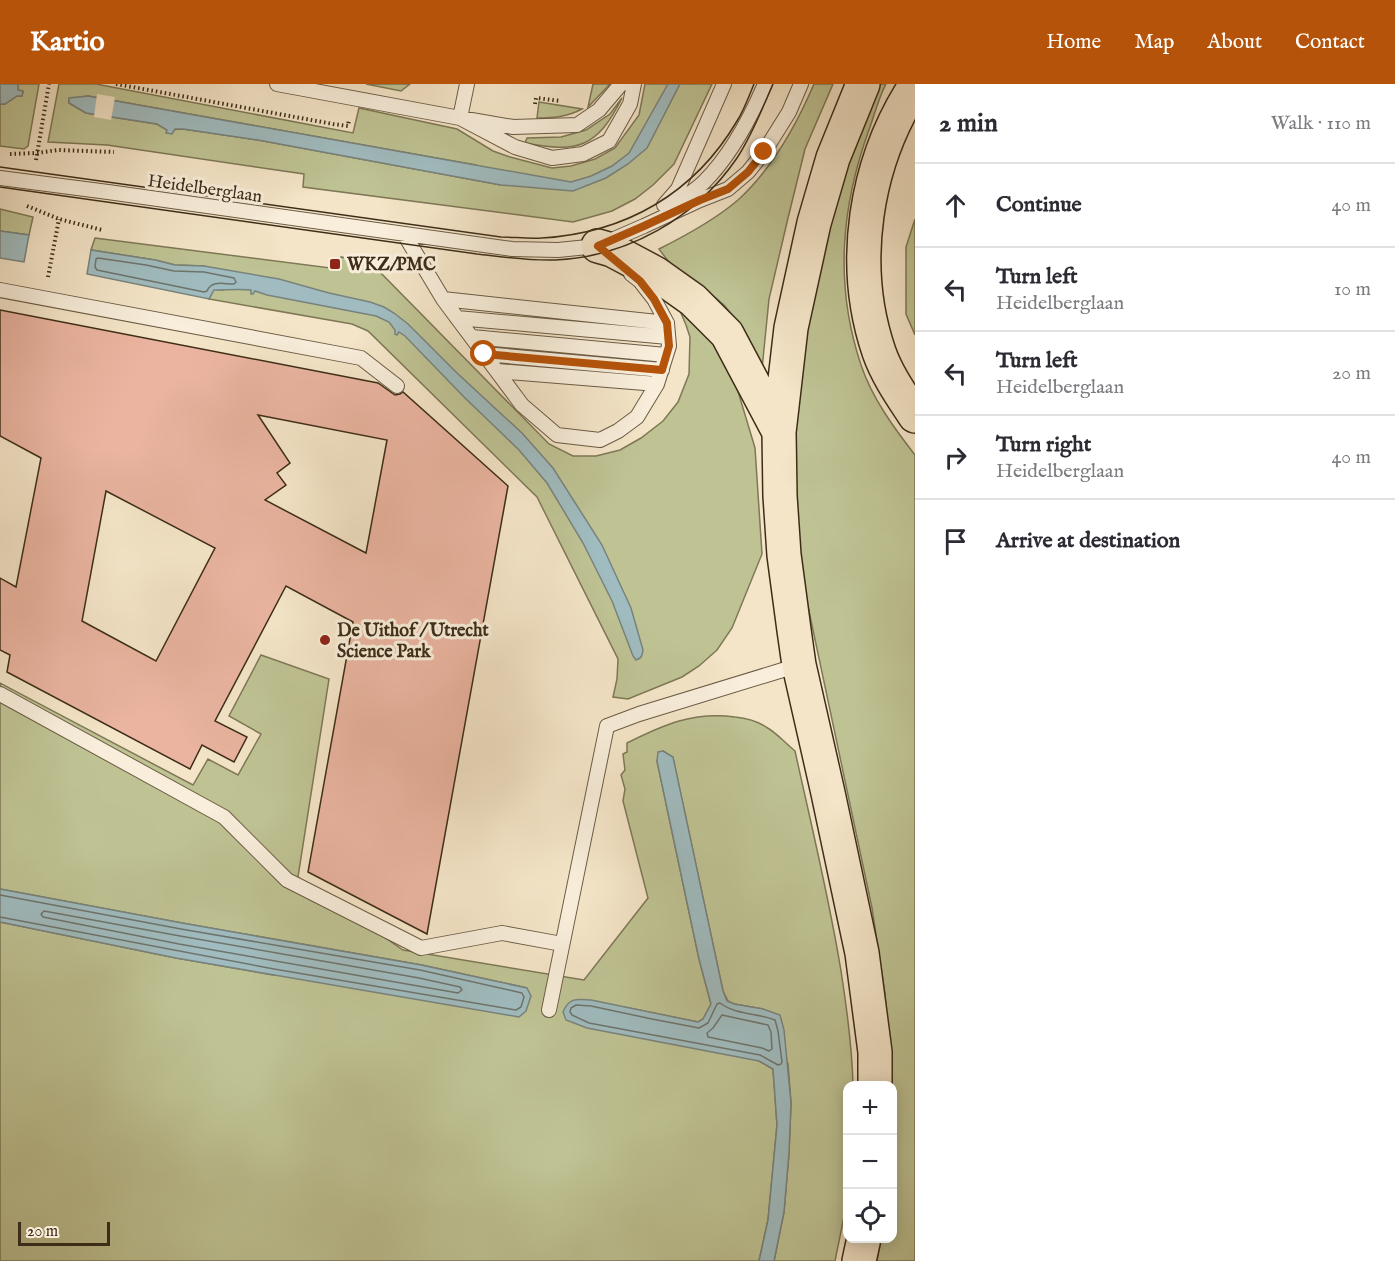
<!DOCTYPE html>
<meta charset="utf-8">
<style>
body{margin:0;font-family:"IM FELL English",serif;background:#f7f7f7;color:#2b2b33}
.controls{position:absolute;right:18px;bottom:18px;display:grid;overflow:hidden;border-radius:12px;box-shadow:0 3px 15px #0003}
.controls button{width:54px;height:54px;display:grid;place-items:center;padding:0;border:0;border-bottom:2px solid #e1e1e2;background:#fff;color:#2b2b33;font:30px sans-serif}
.scale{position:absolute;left:18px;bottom:15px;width:92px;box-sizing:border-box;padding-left:6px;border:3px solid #3d2d18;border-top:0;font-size:16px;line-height:21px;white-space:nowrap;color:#3d2d18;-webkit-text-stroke:4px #f8eedb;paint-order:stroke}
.stop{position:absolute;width:18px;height:18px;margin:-14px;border:4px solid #b45309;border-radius:50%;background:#fff}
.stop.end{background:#b45309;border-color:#fff;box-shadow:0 2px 6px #0008}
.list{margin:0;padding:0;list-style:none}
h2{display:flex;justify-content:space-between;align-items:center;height:78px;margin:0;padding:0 24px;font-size:26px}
h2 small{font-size:20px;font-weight:400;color:#7c7c81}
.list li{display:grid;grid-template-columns:39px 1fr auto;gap:18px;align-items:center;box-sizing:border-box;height:84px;padding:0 24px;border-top:2px solid #e1e1e2}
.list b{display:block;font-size:22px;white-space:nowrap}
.list p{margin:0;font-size:20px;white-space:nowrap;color:#7c7c81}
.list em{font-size:20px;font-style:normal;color:#7c7c81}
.icon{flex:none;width:33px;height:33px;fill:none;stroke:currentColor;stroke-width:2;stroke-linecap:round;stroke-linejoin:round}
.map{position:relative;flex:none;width:915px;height:1177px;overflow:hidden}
header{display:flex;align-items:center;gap:36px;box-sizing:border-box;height:84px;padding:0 30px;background:#b45309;color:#fff}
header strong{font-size:28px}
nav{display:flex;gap:33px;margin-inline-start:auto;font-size:21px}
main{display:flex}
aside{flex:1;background:#fff}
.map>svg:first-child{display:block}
.green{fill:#bfc394;stroke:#7e7856;stroke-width:1.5;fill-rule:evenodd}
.water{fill:#a0bcc0;stroke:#78837d;stroke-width:1.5}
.pier{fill:#f4e5c8}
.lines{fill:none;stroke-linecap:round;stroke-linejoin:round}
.shore{stroke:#6e746c;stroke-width:1.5}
.building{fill:#eab4a0;stroke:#3d2d18;stroke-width:1.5;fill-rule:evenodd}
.service-casing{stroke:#6b5b44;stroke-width:16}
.motorway-casing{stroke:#3d2d18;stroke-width:36}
.path{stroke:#3d2d18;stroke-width:4;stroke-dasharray:1.5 3;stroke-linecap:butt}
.service{stroke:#f8eedb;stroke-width:14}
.motorway{stroke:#f4e5c8;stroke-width:33}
.tram{stroke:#3d2d18;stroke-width:1.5}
.route{stroke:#b45309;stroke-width:8}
.poi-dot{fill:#8f2418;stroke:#f8eedb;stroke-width:2}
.labels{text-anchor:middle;stroke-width:6;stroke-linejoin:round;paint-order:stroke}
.street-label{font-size:18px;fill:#3d2d18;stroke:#f8eedb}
.poi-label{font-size:18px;font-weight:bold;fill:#3d2d18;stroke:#f8eedb;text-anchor:start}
</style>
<header>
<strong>Kartio</strong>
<nav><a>Home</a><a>Map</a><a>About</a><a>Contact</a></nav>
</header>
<main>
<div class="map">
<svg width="915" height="1177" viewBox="0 0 915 1177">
<rect width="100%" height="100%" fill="#f4e5c8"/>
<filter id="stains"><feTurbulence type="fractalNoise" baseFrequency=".00333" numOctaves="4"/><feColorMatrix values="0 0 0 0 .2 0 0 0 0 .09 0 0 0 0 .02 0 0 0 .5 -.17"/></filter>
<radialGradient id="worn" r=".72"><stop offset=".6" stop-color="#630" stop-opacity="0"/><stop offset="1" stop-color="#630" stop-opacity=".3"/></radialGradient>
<path class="green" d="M18,0H39L28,62L24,65L0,62V20H5L17,12H22L23,7L18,6Z
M59,0H96L353,49L359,24L457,45L493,67L510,73L552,84L571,82L595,75L615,64L639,31L645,0H712L674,80L653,101L635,115L612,127L573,138L303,103L304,90L107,61L48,58ZM88,12L476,81L501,101L258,56L183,45L167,46L157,40L86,29L69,19V15Z
M366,0H410L401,7Z
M593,0H610L588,23Z
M814,0H833L805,65L788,134L769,215L761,295L737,237L724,221L704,204L671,181L659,165C685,152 716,135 738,116C772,85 796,42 814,0Z
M874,0H886C879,13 875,29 870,43C841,122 834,200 861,281C872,314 894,344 915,371V1177H877L881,1155L892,1154V1002L891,1001L885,910L872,824L799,480L794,346L817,153Z
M622,14C597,64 578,69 525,59L527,54L561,53L586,46L610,30Z
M539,18L582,25C567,33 553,34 537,34Z
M0,125L33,133L29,151L0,147Z
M915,135V251L906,230V163Z
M95,154L338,185L341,173L372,180L549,360L573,372H596L620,366L641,354L663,337L678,318L689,290L690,253L686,241L675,215L704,241L731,284L755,364L762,470L732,544L717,566L699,582L682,593L628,615L613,613L617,595L618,575L537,413L368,247L352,240L209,215L214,205L222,206L204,182L175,181L155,176L91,166Z
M261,571L329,595L298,793L403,866L584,896L648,814L623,717L625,705L621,691L625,686L623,670L627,668V659C663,641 694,627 735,633C745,634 757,637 766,643C777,649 785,659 795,667C811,740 829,813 841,887C847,925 852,963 853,1001L848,1002L847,1104L845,1128L835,1177H774L784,1128L789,1069L791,1019L788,980L763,925L734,920L728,917L723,907L673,674L663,667L657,677L699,875L711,920L703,935L698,938L624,923L759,977L773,985L777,1041L768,1136L759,1177H0V838L176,874L273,891L527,904L422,881L182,839L0,805V599L193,701L208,675L238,691L261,650L229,632Z"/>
<path class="water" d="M0,0H18V6L23,7L22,12H17L5,20H0Z
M668,0H680L647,64L628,80L606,94L573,107L501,101L258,56L183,45H175L172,50L166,49L167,46L157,40L86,29L69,19V14L88,12L571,98L591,92L612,82L629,69Z
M0,147L29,151L24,178L0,174Z
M91,166L155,176L175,181L204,182L279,195L329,209L370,218L384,223L394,229L408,240L457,289L522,349L553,384L602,461L631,524L643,566C642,572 642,574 636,576L633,572L612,517L583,459L547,399L519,366L465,314L405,252L399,248L397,251L395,250V246L389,238L376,232L267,211L255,207L253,210H251V206C240,205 226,206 214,206L209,215L87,190Z
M663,667L673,673L723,907L727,917L734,920L763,925L780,931L784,946L791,1019L789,1069L784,1128L774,1177H759L768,1136L777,1041L773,985L759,977L587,944L566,936L563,928C569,913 577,915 591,916L698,938L703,935L711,920L699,875L657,677L658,668Z
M0,805L182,839L421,881L527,904L531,912L526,927L519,933L176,874L0,838Z"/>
<path class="pier" d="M97,10L115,13L111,36L94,33Z"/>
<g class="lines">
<path class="shore" d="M98,174L146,181L174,187L204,188L234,194L236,198L234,200C223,200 212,196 207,207L204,208L97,186L95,183L96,175Z
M0,811L181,845L420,886L522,909L524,913L521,923L516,926L274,885L0,833
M44,827L180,852L419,894L460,903L462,906L458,909L179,860L43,833L41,830Z
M720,919C736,931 757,929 775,936L778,947L782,978L781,980L778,981L760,971L589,939L572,931L570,928L571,924L576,921L591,922L652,935L699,944L708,939L717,920Z
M722,931L768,941L771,948L772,965L769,967L762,964L708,953L707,949L713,944Z"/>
</g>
<path class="building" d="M0,226L378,299L395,311L400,310L403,308L508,402L427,850L308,788L353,538L286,502L215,637L247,653L234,678L202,661L190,685L7,588L10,571L0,566V494L16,503L41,374L0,352ZM258,331L387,356L366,469L265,416L286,401L277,389L290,379ZM106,407L215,464L156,577L82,537Z"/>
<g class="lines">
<defs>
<path id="service" d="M277,0L460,34L515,63L552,74L583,70L609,57L630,20L634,0
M467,0L460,34L513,43L577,41L599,26L621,0
M0,94L108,108L512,165L558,166L598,162L644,142L700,116L728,105L748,88L764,68L789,28L801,0
M664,121L678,105L724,0
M670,123C681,115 694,108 704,98C731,71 750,35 765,0
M404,150L443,215L522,321L557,351L600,356L618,347L637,333L657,300L669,262L667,239L654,215L640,197L631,190
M0,206L361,274L397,302
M443,215L667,239
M457,234L668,253
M472,253L666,271
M484,270L662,286
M497,287L657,300
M0,610L224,733L287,796L421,864L502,849L562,860
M549,926L607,642L639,630L799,581"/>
<path id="motorway" d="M863,0L833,74L814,139L791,244L779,348L780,412L784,471L794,546L799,581L828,709L862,869L875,968V1002
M915,2C865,79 849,180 879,268C887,291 902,312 915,332
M598,162L612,166L655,189L693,216L727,250L779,348
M859,1177L864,1154"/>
</defs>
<use href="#service" class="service-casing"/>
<use href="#motorway" class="motorway-casing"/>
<path class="path" d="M116,0L333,40L348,42L349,35
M535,20L536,14L561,17
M10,70L37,69L58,66L114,68
M36,76L49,0
M27,122L59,135L102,146
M48,193L59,135"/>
<use href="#service" class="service"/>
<use href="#motorway" class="motorway"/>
<path class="tram" d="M0,83L501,153C514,153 528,155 542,154C625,149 694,110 737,37C744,26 749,12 754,0
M0,103L477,170C503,173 529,177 555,176C627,173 696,134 737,74C752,51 762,25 773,0"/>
</g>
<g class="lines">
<path class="route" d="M484,270L662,286L669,262L667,239L654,215L640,197L598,162L644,142L700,116L728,105L748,88L764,68"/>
</g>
<g class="poi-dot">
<rect x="329" y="174" width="12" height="12" rx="3"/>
<circle cx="325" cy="556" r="6"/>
</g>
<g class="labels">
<g class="street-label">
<text transform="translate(205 104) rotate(8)" y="6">Heidelberglaan</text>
</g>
<g class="poi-label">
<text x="347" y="186">WKZ/PMC</text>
<text x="337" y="552">De Uithof / Utrecht<tspan x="337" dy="21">Science Park</tspan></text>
</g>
</g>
<rect width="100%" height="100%" filter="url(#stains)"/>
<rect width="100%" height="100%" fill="url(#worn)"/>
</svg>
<div class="controls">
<button>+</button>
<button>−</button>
<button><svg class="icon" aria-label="locate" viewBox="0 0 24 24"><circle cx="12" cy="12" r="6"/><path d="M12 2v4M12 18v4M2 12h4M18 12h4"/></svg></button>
</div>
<div class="scale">20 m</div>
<div class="stop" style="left:484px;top:270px"></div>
<div class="stop end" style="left:764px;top:68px"></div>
</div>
<aside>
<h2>2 min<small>Walk · 110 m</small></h2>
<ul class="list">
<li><svg class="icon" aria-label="ahead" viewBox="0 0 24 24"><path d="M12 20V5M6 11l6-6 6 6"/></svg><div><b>Continue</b></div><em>40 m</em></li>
<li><svg class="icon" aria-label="left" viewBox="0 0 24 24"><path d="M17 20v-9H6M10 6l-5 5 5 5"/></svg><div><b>Turn left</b><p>Heidelberglaan</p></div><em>10 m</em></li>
<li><svg class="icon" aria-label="left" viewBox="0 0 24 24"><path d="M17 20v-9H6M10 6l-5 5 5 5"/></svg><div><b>Turn left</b><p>Heidelberglaan</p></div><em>20 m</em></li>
<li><svg class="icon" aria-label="right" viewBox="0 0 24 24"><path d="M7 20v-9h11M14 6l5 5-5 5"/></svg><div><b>Turn right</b><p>Heidelberglaan</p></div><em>40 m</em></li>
<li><svg class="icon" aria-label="arrive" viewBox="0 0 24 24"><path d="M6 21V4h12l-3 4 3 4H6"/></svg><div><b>Arrive at destination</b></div></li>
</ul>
</aside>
</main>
